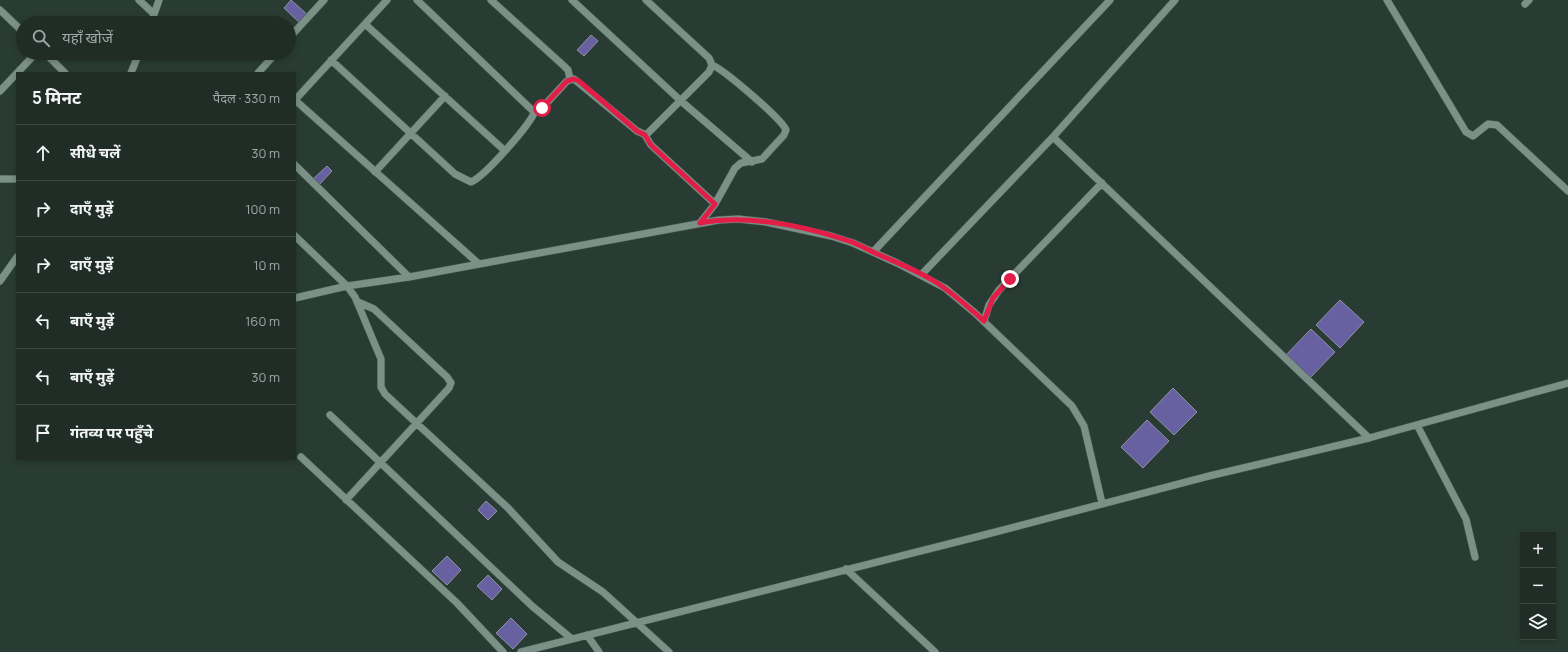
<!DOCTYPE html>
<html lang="hi">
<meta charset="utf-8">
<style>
body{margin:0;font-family:Manrope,"Noto Sans Devanagari",sans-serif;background:#2c3932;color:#f1f3f6}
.controls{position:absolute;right:12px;bottom:12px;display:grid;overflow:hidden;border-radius:0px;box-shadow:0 2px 6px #0003}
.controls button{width:36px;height:36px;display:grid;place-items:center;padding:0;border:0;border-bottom:1px solid #3c4943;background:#1f2d26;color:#f1f3f6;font:20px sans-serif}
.stop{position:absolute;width:12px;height:12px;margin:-9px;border:3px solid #e11d48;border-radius:50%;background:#fff}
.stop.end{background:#e11d48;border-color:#fff;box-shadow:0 1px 4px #0008}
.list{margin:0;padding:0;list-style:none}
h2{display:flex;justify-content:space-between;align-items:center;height:52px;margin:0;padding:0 16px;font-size:17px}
h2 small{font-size:13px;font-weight:400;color:#a1a8a7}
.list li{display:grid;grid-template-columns:26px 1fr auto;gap:12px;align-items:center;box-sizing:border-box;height:56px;padding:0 16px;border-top:1px solid #3c4943}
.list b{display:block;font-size:15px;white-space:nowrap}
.list em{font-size:13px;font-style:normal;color:#a1a8a7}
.icon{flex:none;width:22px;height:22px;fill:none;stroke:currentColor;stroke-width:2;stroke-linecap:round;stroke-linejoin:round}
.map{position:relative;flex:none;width:1568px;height:652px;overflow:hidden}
.search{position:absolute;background:#1f2d26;box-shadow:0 2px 6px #0003;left:16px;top:16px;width:280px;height:44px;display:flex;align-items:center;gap:10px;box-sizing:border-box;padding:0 14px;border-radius:22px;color:#a1a8a7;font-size:15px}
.panel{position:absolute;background:#1f2d26;box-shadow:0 2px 6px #0003;left:16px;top:72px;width:280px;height:388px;border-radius:0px}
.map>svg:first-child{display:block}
.building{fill:#6760a1;stroke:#9191a4}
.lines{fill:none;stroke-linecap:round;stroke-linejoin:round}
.minor-casing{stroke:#485952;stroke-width:8}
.minor{stroke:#7b9086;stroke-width:7}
.route{stroke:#e11d48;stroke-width:5}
</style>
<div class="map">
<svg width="1568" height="652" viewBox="0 0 1568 652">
<rect width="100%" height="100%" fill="#293c33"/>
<path class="building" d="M291,0L309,16L301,24L284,8Z
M591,35L598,41L584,56L577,50Z
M327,166L332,171L318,186L312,180Z
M1340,300L1364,322L1340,348L1316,325Z
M1311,329L1335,352L1308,380L1284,357Z
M1173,388L1197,412L1174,435L1150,412Z
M1147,420L1169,441L1143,468L1121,447Z
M486,501L497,511L488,520L478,510Z
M447,556L461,570L447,585L432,571Z
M488,575L502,589L492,600L477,586Z
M511,618L527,634L513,649L496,633Z"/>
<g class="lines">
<defs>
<path id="minor" d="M139,0L154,14
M417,0L532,110L538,111L542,108L567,81L574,79L637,131L646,135L709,72L712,65L709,58L646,0
M491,0L564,66L568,70L570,79
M572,0L681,101L752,162
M1387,0L1466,132L1473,136L1488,124L1497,125L1568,191
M1525,4L1529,0
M0,10L23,32
M151,23L159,0
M365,24L504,150
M289,38L324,0
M45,53L65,73
M331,60L455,174L471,182C484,177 530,125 535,111
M131,73L139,53
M258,73L276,53
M0,91L36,53
M295,100L479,264
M295,100L387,0
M645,135L651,145L715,204
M1053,137L1369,438
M295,165L409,277
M375,172L445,96
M0,179H17
M700,223L715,204L735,168L741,163L762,159L784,135L786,130C782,119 723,69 712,65
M295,236L347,286L355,297L381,359V387L385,394L508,508L558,562L603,592L669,652
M873,252L1110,0
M922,274L1053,137L1175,0
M0,281L17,257
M295,298L347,286L409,277L719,220L738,219L766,222L831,236L853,243L897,263L945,288L975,313L1072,406L1084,426L1102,503
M984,321L989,305L999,290L1102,183
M330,415L532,606L572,639
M1417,425L1466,519L1475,557
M301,457L457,603L503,652
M346,500L449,388L451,383L447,377L374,309L358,302
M846,569L935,652
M587,635L599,652
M521,652L980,536L1209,476L1369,438L1568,383"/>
</defs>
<use href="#minor" class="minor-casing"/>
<use href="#minor" class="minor"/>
</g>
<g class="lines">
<path class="route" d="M542,108L567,81L574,79L579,81L637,131L645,135L651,145L715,204L700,223C749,214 805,226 852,242C862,246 872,252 882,256C900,264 918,271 934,281C952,292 968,307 984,321L993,298L1010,279"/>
</g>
</svg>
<div class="controls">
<button>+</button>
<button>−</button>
<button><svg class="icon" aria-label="layers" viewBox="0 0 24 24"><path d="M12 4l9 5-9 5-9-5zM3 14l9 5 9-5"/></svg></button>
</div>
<div class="stop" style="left:542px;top:108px"></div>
<div class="stop end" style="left:1010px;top:279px"></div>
<div class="search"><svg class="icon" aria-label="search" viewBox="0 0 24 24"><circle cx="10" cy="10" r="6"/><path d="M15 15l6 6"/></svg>यहाँ खोजें</div>
<section class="panel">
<h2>5 मिनट<small>पैदल · 330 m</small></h2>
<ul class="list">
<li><svg class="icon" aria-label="ahead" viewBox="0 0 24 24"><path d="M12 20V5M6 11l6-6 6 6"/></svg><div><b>सीधे चलें</b></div><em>30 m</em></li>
<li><svg class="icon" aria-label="right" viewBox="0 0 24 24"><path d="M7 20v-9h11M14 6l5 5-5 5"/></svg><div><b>दाएँ मुड़ें</b></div><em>100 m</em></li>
<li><svg class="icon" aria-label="right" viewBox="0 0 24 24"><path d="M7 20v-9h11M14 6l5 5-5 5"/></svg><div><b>दाएँ मुड़ें</b></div><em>10 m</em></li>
<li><svg class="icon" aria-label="left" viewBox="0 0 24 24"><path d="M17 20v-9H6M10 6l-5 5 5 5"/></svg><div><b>बाएँ मुड़ें</b></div><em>160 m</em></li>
<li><svg class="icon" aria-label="left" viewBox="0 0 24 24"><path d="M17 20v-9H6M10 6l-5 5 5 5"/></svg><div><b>बाएँ मुड़ें</b></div><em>30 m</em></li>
<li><svg class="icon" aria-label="arrive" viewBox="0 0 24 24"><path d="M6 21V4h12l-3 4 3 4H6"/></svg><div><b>गंतव्य पर पहुँचे</b></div></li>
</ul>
</section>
</div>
